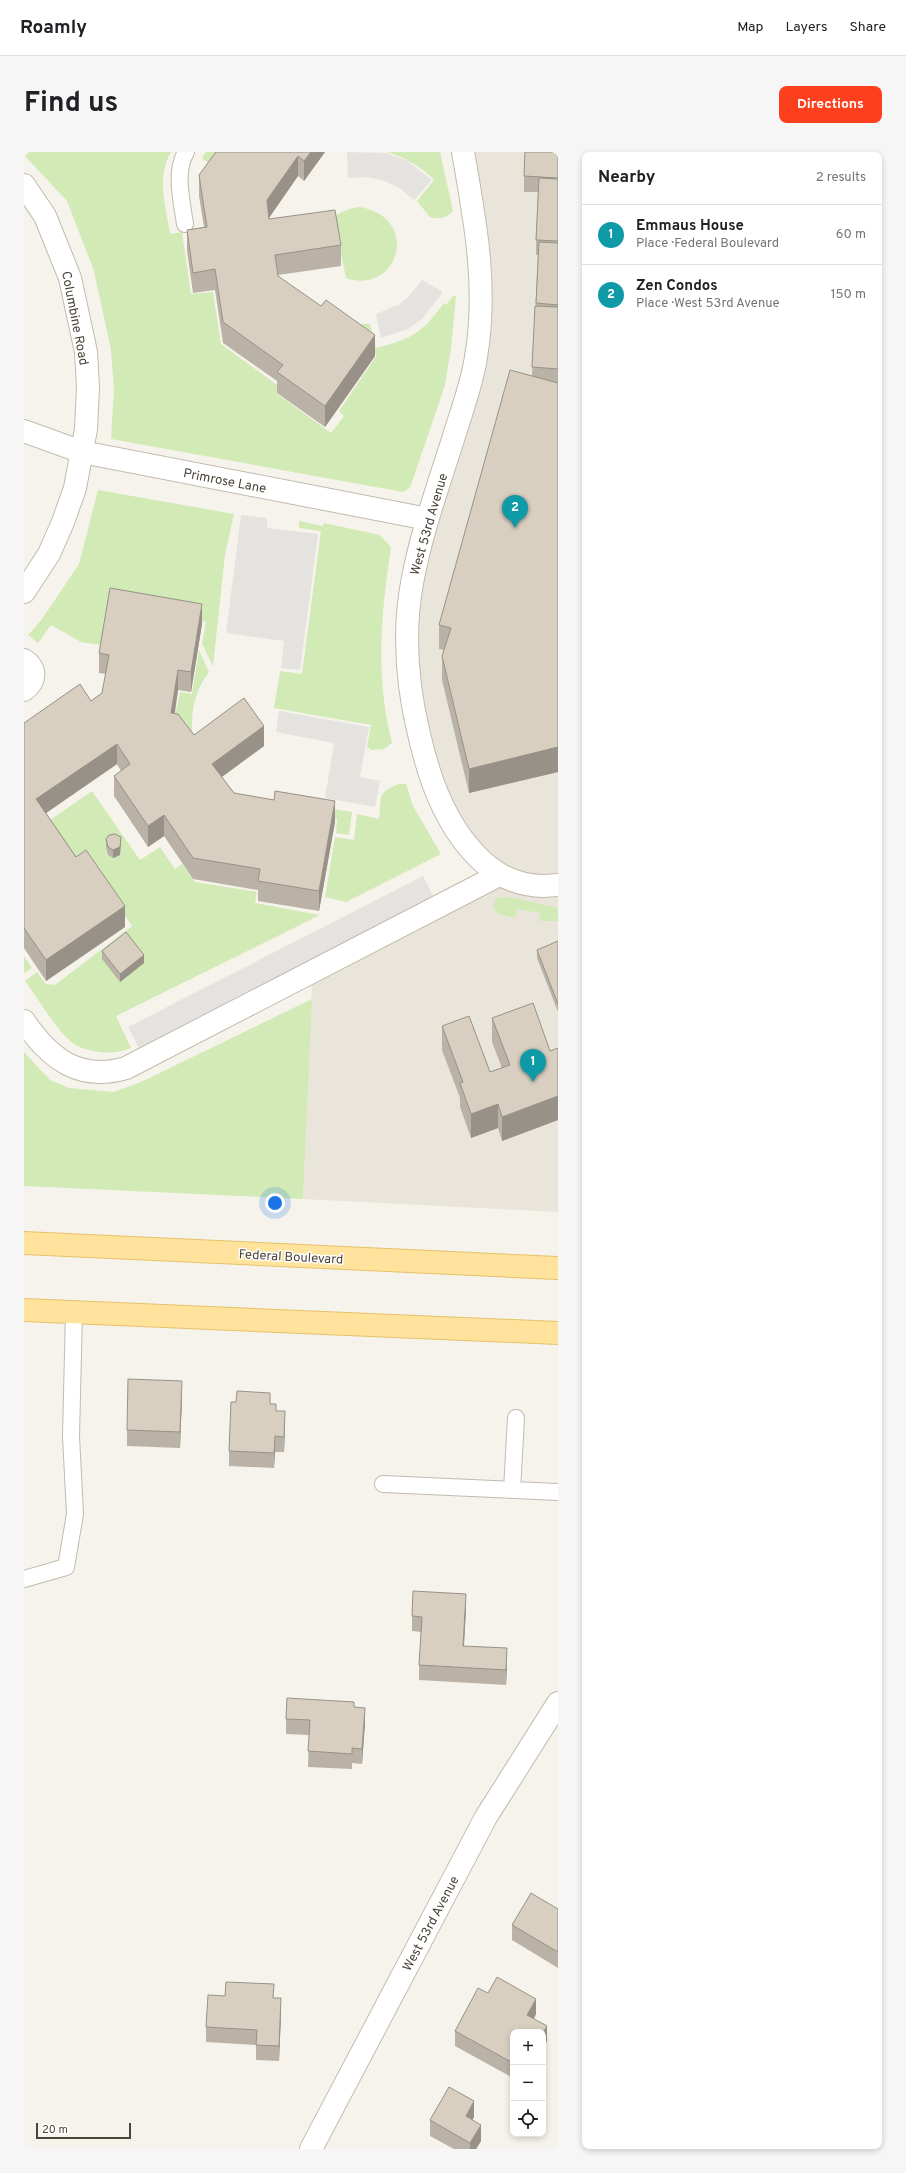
<!DOCTYPE html>
<meta charset="utf-8">
<style>
body{margin:0;font-family:Overpass,sans-serif;background:#f6f6f6;color:#202124}
.controls{position:absolute;right:12px;bottom:12px;display:grid;overflow:hidden;border-radius:8px;box-shadow:0 2px 6px #0003}
.controls button{width:36px;height:36px;display:grid;place-items:center;padding:0;border:0;border-bottom:1px solid #e0e0e0;background:#fff;color:#202124;font:20px sans-serif}
.scale{position:absolute;left:12px;bottom:10px;width:95px;box-sizing:border-box;padding-left:4px;border:2px solid #4b4439;border-top:0;font-size:11px;line-height:14px;white-space:nowrap;color:#4b4439;-webkit-text-stroke:3px #fff;paint-order:stroke}
.you{position:absolute;left:251px;top:1051px;width:14px;height:14px;margin:-10px;border:3px solid #fff;border-radius:50%;background:#1a73e8;box-shadow:0 0 0 6px #1a73e833}
.badge{display:grid;place-items:center;width:26px;height:26px;border-radius:50%;background:#fc3f1d;color:#fff;font-size:13px;font-weight:700}
.pin{position:absolute;translate:-50% -33px;filter:drop-shadow(0 1px 2px #0008)}
.pin::after{content:'';position:absolute;top:21px;width:14px;height:12px;background:inherit;clip-path:polygon(0 0,100% 0,50% 100%)}
.list{margin:0;padding:0;list-style:none}
h2{display:flex;justify-content:space-between;align-items:center;height:52px;margin:0;padding:0 16px;font-size:17px}
h2 small{font-size:13px;font-weight:400;color:#757577}
.list li{display:grid;grid-template-columns:26px 1fr auto;gap:12px;align-items:center;box-sizing:border-box;height:60px;padding:0 16px;border-top:1px solid #e0e0e0}
.list b{display:block;font-size:15px;white-space:nowrap}
.list p{margin:0;font-size:13px;white-space:nowrap;color:#757577}
.list em{font-size:13px;font-style:normal;color:#757577}
.icon{flex:none;width:22px;height:22px;fill:none;stroke:currentColor;stroke-width:2;stroke-linecap:round;stroke-linejoin:round}
.map{position:relative;flex:none;width:534px;height:1997px;overflow:hidden;border-radius:8px}
header{display:flex;align-items:center;gap:24px;box-sizing:border-box;height:56px;padding:0 20px;background:#fff;border-bottom:1px solid #e0e0e0}
header strong{font-size:19px}
nav{display:flex;gap:22px;margin-inline-start:auto;font-size:14px}
.intro{display:flex;align-items:center;justify-content:space-between;box-sizing:border-box;height:96px;padding:0 24px}
h1{margin:0;font-size:28px}
.button{padding:10px 18px;border-radius:8px;background:#fc3f1d;color:#fff;font-size:14px;font-weight:700}
main{display:flex;gap:24px;padding:0 24px}
aside{flex:1;background:#fff;border-radius:8px;box-shadow:0 2px 6px #0003}
.map>svg:first-child{display:block}
.residential{fill:#eae5da}
.green{fill:#d2eab5}
.parking{fill:#e5e3e0}
.lines{fill:none;stroke-linecap:round;stroke-linejoin:round}
.lane-casing{stroke:#c2bbae;stroke-width:18}
.street-casing{stroke:#c2bbae;stroke-width:24}
.primary-casing{stroke:#e6c16a;stroke-width:24}
.lane{stroke:#fff;stroke-width:16}
.street{stroke:#fff;stroke-width:22}
.primary{stroke:#ffe39c;stroke-width:22}
.wall{fill:#bab2a6}
.shaded-wall{fill:#979187}
.building{fill:#d8cfc1;stroke:#979187}
.labels{text-anchor:middle;stroke-width:3;stroke-linejoin:round;paint-order:stroke}
.street-label{font-size:13px;fill:#4b4439;stroke:#fff}
</style>
<header>
<strong>Roamly</strong>
<nav><a>Map</a><a>Layers</a><a>Share</a></nav>
</header>
<div class="intro"><h1>Find us</h1><a class="button">Directions</a></div>
<main>
<div class="map">
<svg width="534" height="1997" viewBox="0 0 534 1997">
<rect width="100%" height="100%" fill="#f6f3ec"/>
<path class="residential" d="M448,0H534V1060L279,1047L288,830L491,723L454,692L418,634L397,559L391,509L396,432L462,217L467,161Z"/>
<path class="green" d="M0,0H147C132,25 142,55 146,82L158,80L167,142L189,140L197,192L256,235L252,241L307,281L320,264L315,259L353,203L343,195L338,172H346L352,196C388,187 398,181 420,151L422,153L429,144H432L427,196L421,233L386,336L379,340L87,287L90,237L87,198L70,119L43,49L0,3Z
M182,0H203L191,16L178,6Z
M363,0H416L429,59C424,65 415,68 406,65L393,49L410,28C396,14 382,6 363,0Z
M335,55C397,64 376,144 322,126L310,67C314,59 326,57 335,55Z
M74,338L210,362L201,403L189,514L178,492L182,470L84,454L77,493L57,490L27,473L14,491L4,483L18,467L55,412Z
M275,369L299,374L300,371L356,383L367,395C357,463 351,523 368,591L360,597L347,598L343,595L347,573L250,556L256,519L278,522L297,379L275,376Z
M175,498L185,520C170,540 166,561 169,587L148,580L156,540L168,542Z
M375,632H382L389,654L417,702L322,750L301,745L311,685L330,688L333,662L355,667C358,644 352,641 375,632Z
M68,639L116,708L136,695L151,717L158,712L171,730L233,740L231,751L296,763L92,864L107,896C96,901 85,901 74,900C66,898 57,897 50,892C33,880 14,846 1,829L13,820L22,832L31,833L108,774L63,710L54,717L22,671Z
M215,645L259,649L328,660L325,683L312,681L313,667L248,656L211,659Z
M487,745L534,756V769H515L517,761L493,757L491,766L475,762L469,756L472,746Z
M0,804L8,816L0,821Z
M288,847L279,1047L0,1034V900L26,928L45,936L90,940L117,930Z"/>
<path class="parking" d="M323,0L361,1L382,8L408,28L390,48L374,35L358,28L341,25L324,26Z
M398,128L419,140L398,167L384,177L357,186L352,162L376,152L385,144Z
M217,363L243,366V376L294,382L276,518L257,516L260,489L202,481Z
M255,559L345,575L336,625L356,629L351,655L301,646L310,591L252,580Z
M399,724L419,763L124,914L104,875Z"/>
<g class="lines">
<defs>
<path id="lane" d="M161,72C158,50 150,20 162,0
M359,1332L534,1340
M488,1338L492,1266
M0,1427L42,1415L51,1362L47,1284L50,1160"/>
<path id="street" d="M439,0C451,68 464,135 452,205C448,232 438,258 430,284C415,332 397,381 388,431C379,481 383,533 395,582C403,617 413,648 432,678C457,715 487,739 534,733
M0,33L21,64L46,126L62,200L64,235L62,277L51,336L39,370L25,402L0,440
M0,279L58,300L404,367
M0,508C13,517 12,529 0,538
M0,869C25,906 55,930 102,916L475,723
M287,1997L462,1665L534,1551"/>
<path id="primary" d="M0,1091L534,1116
M0,1158L534,1181"/>
</defs>
<use href="#lane" class="lane-casing"/>
<use href="#street" class="street-casing"/>
<use href="#primary" class="primary-casing"/>
<use href="#lane" class="lane"/>
<use href="#street" class="street"/>
<use href="#primary" class="primary"/>
</g>
<path class="wall" d="M192,0H301L280,29L274,24L245,65V67L317,93V114L254,123V124L351,204L301,275L253,241V229L199,191L191,138L169,141L163,99V78L180,75L175,44V23Z
M534,0V620L445,641L418,528V504L420,498L415,497V473L508,224L514,103H512V88L514,40H500V24Z
M178,472L167,540L154,538L151,562L170,583L240,594L198,625L210,641L311,670L295,759L234,749V738L169,727L140,684L124,695L90,644V624L97,619L93,612L22,661L101,775L22,829L0,796V571L67,549L78,541L82,522L75,521V501Z
M82,687L97,693L96,703L89,706L84,703L82,695Z
M534,789V860L513,806V798Z
M78,799L120,811L96,830L78,807Z
M468,866L526,899L534,896V968L478,989L474,976L447,986L436,955V946L418,898V874L466,920L478,916L468,890Z
M158,1244L156,1296L103,1294V1278Z
M246,1252L252,1259L261,1274L260,1300H251L250,1316L205,1314V1299Z
M442,1457L440,1494L483,1512L482,1533L395,1528V1513L397,1480L388,1479V1464Z
M330,1555L341,1571L338,1612L328,1611V1617L284,1615L285,1583L262,1582V1567Z
M534,1757V1816L488,1788V1773Z
M464,1841L512,1862L510,1867L523,1889L489,1880V1926L431,1894V1879Z
M250,1846L257,1862L255,1909L232,1908V1893L182,1890V1875Z
M450,1965L448,1968L457,1989L452,1997H430L406,1984V1968Z"/>
<path class="shaded-wall" d="M287,0H301L280,29V9Z
M274,4V24L243,69V48Z
M351,183V204L301,275V254Z
M178,452V472L167,540V520Z
M154,518V538L147,582V561Z
M240,574V594L188,632V612Z
M93,592V612L12,668V647Z
M534,595V620L445,641V617Z
M311,649V670L295,759V739Z
M140,663V684L124,695V674Z
M97,685L96,703L89,706V698Z
M101,754V775L22,829V808Z
M120,803V811L96,830V822Z
M534,944V968L478,989V965Z
M474,952V976L447,986V962Z
M158,1229V1244L156,1296V1280Z
M261,1259V1274L260,1300V1285Z
M251,1284V1300L250,1316V1301Z
M442,1442V1457L439,1509V1494Z
M483,1496V1512L482,1533V1518Z
M341,1556V1571L338,1612V1597Z
M257,1846V1862L255,1909V1894Z
M512,1847V1862L503,1878V1863Z
M523,1874V1889L519,1896V1881Z
M450,1949V1965L442,1980V1964Z
M457,1973V1989L452,1997H446V1991Z"/>
<path class="building" d="M192,0H287L280,9L274,4L243,48L245,67L311,58L317,93L251,103L254,124L297,154L302,148L351,183L301,254L253,220L259,213L199,170L191,117L169,121L163,78L183,75L175,23Z
M501,0H534V26L500,24Z
M515,26L534,27V89L512,88Z
M515,90L534,91V153L512,151Z
M511,154L534,155V217L508,215Z
M486,218L534,231V595L445,617L418,504L427,476L415,473Z
M86,436L178,452L167,520L154,518L147,561L154,562L170,583L220,546L240,574L188,612L210,641L250,648L251,639L311,649L295,739L234,729L236,717L169,706L140,663L124,674L90,624L106,612L93,592L12,647L52,705L62,698L101,754L22,808L0,776V571L56,532L67,549L78,541L85,503L75,501Z
M91,682L97,685L96,695L89,698L84,695L82,687L85,683Z
M102,780L120,803L96,822L78,799Z
M534,789V852L513,798Z
M509,851L526,899L534,896V944L478,965L474,952L447,962L436,931L439,930L418,874L445,864L466,920L486,913L468,866Z
M104,1227L158,1229L156,1280L103,1278Z
M213,1239L246,1241V1252H252V1259H261L260,1285L251,1284L250,1301L205,1299L207,1250H212Z
M389,1439L442,1442L439,1494L483,1496L482,1518L395,1513L398,1465L388,1464Z
M263,1546L330,1550V1555L341,1556L338,1597L328,1596V1602L284,1599L286,1568L262,1567Z
M507,1741L534,1757V1800L488,1773Z
M473,1825L512,1847L503,1863L523,1874L519,1881V1880H489V1911L431,1879L454,1836L464,1841Z
M202,1830L250,1832L249,1846H257L255,1894L232,1893L233,1878L182,1875L184,1843L201,1844Z
M425,1935L450,1949L442,1964L457,1973L446,1991L406,1968Z"/>
<g class="labels">
<g class="street-label">
<text transform="translate(52 166) rotate(79)" y="5">Columbine Road</text>
<text transform="translate(201 328) rotate(11)" y="5">Primrose Lane</text>
<text transform="translate(404 372) rotate(-74)" y="5">West 53rd Avenue</text>
<text transform="translate(267 1104) rotate(3)" y="5">Federal Boulevard</text>
<text transform="translate(406 1771) rotate(-62)" y="5">West 53rd Avenue</text>
</g>
</g>
</svg>
<div class="controls">
<button>+</button>
<button>−</button>
<button><svg class="icon" aria-label="locate" viewBox="0 0 24 24"><circle cx="12" cy="12" r="6"/><path d="M12 2v4M12 18v4M2 12h4M18 12h4"/></svg></button>
</div>
<div class="scale">20 m</div>
<div class="you"></div>
<div class="pin badge" style="left:509px;top:930px;background:#0f9aa8">1</div>
<div class="pin badge" style="left:491px;top:376px;background:#0f9aa8">2</div>
</div>
<aside>
<h2>Nearby<small>2 results</small></h2>
<ul class="list">
<li><span class="badge" style="background:#0f9aa8">1</span><div><b>Emmaus House</b><p>Place · Federal Boulevard</p></div><em>60 m</em></li>
<li><span class="badge" style="background:#0f9aa8">2</span><div><b>Zen Condos</b><p>Place · West 53rd Avenue</p></div><em>150 m</em></li>
</ul>
</aside>
</main>
